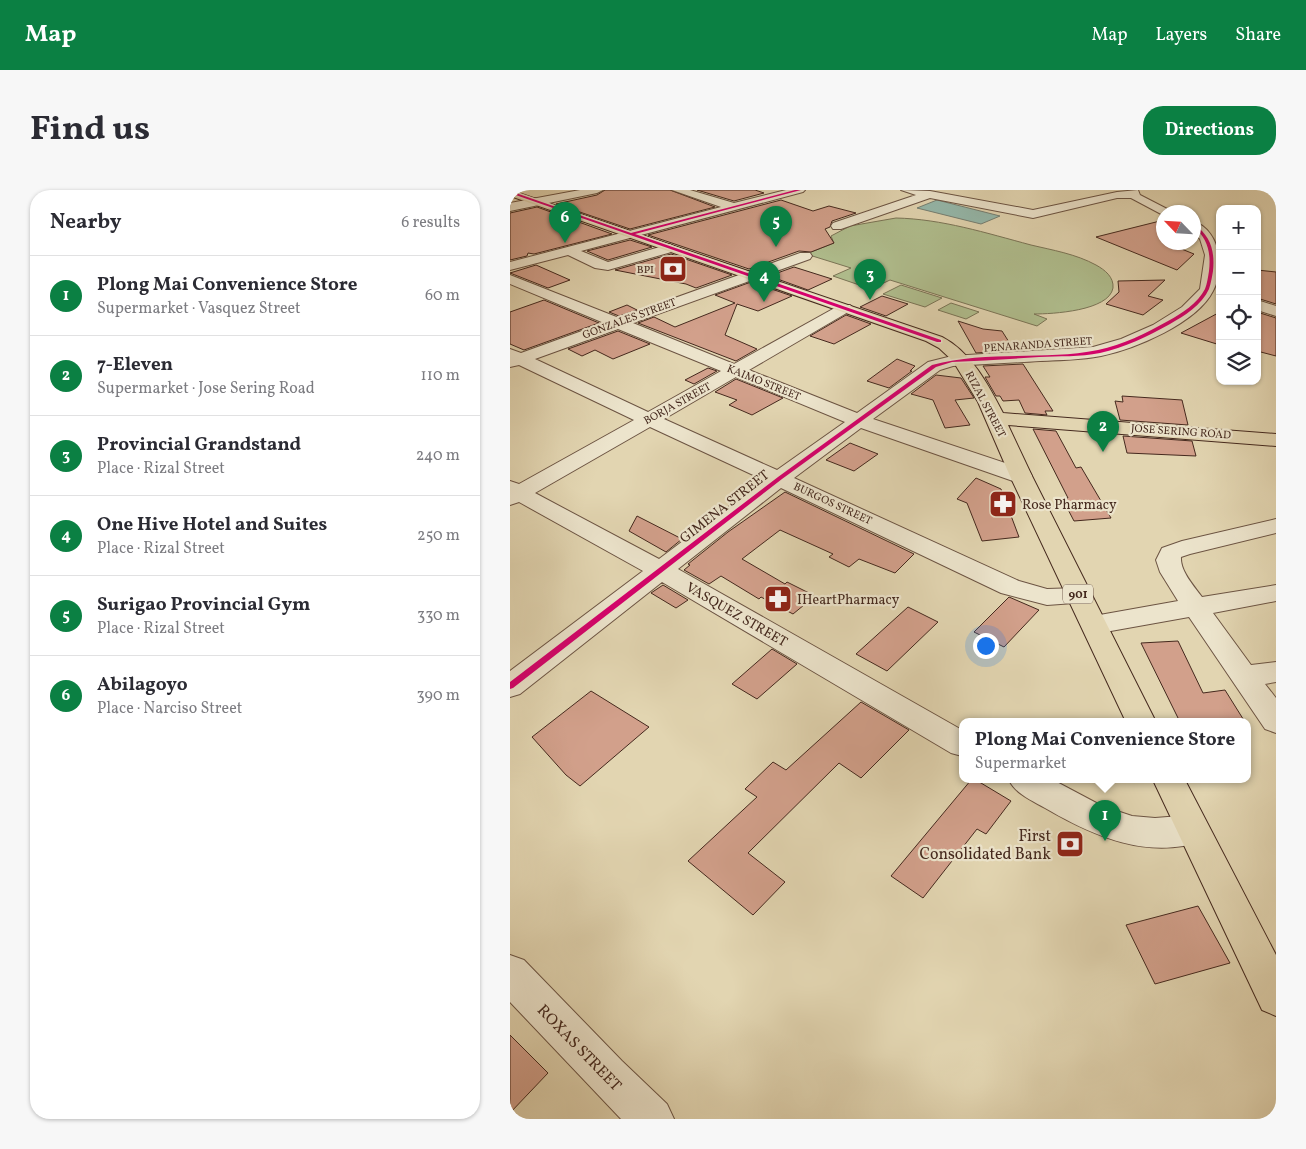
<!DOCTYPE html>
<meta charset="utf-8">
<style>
body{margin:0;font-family:Vollkorn,serif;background:#f7f7f7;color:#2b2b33}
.controls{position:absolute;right:15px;top:15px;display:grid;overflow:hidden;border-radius:10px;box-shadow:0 1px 4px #0004}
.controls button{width:45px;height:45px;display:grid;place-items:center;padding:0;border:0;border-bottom:1px solid #e1e1e2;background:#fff;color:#2b2b33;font:25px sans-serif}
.compass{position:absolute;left:646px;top:15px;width:45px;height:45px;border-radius:50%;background:#fff;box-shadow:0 1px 4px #0004;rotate:295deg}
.you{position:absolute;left:475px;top:455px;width:18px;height:18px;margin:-12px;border:4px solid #fff;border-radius:50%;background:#1a73e8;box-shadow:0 0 0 8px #1a73e833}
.badge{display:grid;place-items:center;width:32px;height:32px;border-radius:50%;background:#0b8043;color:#fff;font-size:16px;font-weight:700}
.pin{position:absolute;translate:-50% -41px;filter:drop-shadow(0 1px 2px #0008)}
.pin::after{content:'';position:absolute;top:26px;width:18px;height:15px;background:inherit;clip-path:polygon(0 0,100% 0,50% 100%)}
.popup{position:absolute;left:449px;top:528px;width:292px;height:65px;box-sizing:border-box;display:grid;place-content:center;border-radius:10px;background:#fff;filter:drop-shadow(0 1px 4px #0005);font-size:16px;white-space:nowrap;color:#7c7c81}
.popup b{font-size:19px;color:#2b2b33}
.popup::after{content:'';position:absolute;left:50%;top:100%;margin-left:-10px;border:10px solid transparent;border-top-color:#fff}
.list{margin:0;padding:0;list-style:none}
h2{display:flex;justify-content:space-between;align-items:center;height:65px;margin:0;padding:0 20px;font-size:21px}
h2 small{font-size:16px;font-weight:400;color:#7c7c81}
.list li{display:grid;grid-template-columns:32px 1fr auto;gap:15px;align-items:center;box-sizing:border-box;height:80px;padding:0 20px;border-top:1px solid #e1e1e2}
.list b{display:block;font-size:19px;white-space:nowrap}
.list p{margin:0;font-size:16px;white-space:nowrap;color:#7c7c81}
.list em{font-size:16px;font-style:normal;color:#7c7c81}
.icon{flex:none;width:28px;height:28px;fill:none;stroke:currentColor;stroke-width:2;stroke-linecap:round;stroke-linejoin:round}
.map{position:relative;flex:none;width:766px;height:929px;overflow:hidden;border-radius:20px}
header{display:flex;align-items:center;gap:30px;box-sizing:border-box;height:70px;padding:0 25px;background:#0b8043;color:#fff}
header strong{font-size:24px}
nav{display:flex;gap:28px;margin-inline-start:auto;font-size:18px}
.intro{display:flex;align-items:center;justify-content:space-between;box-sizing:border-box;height:120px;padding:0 30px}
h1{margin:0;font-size:35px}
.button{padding:12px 22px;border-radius:20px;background:#0b8043;color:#fff;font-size:18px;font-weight:700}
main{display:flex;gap:30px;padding:0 30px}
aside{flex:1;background:#fff;border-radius:20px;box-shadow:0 1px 4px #0004}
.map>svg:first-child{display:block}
.green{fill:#b0be8e;stroke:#7a7456}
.water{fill:#95b9ac;stroke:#757f73}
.building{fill:#d2a08b;stroke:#45291e}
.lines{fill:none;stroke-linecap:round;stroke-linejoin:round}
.minor-casing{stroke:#6c5443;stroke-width:2}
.major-casing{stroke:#45291e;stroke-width:2}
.minor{fill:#ece4cc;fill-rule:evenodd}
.major{fill:#e2d5b1;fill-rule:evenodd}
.cycleway-casing{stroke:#ece4cc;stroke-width:3}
.cycleway{fill:#d6006c;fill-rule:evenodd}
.labels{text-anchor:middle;stroke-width:4.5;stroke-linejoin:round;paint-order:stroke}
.far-poi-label{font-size:11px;fill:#45291e;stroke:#ece4cc;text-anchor:end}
.far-street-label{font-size:11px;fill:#45291e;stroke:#ece4cc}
.shield{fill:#ece4cc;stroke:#776152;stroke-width:1}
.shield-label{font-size:12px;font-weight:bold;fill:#45291e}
.poi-label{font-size:14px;fill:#45291e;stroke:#ece4cc;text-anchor:start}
.street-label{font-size:14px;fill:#45291e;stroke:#ece4cc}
.near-poi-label{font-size:16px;fill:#45291e;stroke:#ece4cc;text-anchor:end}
.near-street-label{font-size:16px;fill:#45291e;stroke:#ece4cc}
</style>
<header>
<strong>Map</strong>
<nav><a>Map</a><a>Layers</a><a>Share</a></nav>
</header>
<div class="intro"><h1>Find us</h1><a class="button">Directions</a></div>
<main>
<aside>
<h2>Nearby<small>6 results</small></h2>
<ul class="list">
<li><span class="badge">1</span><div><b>Plong Mai Convenience Store</b><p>Supermarket · Vasquez Street</p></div><em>60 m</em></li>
<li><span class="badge">2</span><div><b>7-Eleven</b><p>Supermarket · Jose Sering Road</p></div><em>110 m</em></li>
<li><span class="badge">3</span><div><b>Provincial Grandstand</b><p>Place · Rizal Street</p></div><em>240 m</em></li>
<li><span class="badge">4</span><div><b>One Hive Hotel and Suites</b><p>Place · Rizal Street</p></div><em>250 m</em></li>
<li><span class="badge">5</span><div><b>Surigao Provincial Gym</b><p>Place · Rizal Street</p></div><em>330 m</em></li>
<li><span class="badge">6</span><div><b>Abilagoyo</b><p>Place · Narciso Street</p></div><em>390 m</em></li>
</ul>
</aside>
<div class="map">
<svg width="766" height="929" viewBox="0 0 766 929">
<rect width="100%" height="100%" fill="#e2d5b1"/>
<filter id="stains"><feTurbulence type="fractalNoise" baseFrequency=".004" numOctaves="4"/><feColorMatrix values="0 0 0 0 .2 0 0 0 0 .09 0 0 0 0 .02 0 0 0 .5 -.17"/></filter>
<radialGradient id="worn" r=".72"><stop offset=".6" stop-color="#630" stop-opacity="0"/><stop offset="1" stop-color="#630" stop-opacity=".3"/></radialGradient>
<path class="green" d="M386,28C432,29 476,43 521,55C542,60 566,64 586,75C595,80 604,87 603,98C599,121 542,124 524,124L537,129L527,136L380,90L361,99L323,86L341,78L296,64L324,53L321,46L340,36Z
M391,95L432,108L415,117L373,104Z
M441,113L469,122L456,129L428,120Z"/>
<path class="water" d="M427,10L490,26L471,34L407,18Z"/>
<path class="building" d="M95,0H160L205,17L120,39L46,14L87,5Z
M187,0H245L254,3L224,11Z
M271,10L303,21L319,16L346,23L322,31L320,37L315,39L324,53L301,62L289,61L239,79L138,45Z
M27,17L102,44L24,64L18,63L17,66L0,70V23Z
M654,30V52L684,64L667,80L586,47Z
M120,50L142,57L98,70L77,61Z
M161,64L222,85L186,98L176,94L105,80Z
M26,75L60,90L38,98L0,83Z
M284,77L322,89L298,100L259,86Z
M747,80L766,82V114L747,108Z
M655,90L638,106L653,110L633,125L596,114L609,102L608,91Z
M241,92L282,106L248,121L227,114L215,145L247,159L226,171L128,133L144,127L165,137L225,113L205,105Z
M372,106L398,114L376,126L350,117Z
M34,110L89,133L14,160L0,154V122Z
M117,115L127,120L109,126L99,122Z
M710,122V155L671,143Z
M747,122L766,128V166L747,161Z
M336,125L361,134L324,154L300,146Z
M448,131L473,139L492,141L504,160L466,163Z
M108,141L140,154L103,169L85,160L72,166L58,159Z
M387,169L405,176L400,181H402L379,198L357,191Z
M513,174L543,221H535L537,225L515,223L509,210L493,211L490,206H486L475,187H480L473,176Z
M198,178L207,181L184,194L175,190Z
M426,185L451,188L464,208L445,210L460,235L435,238L423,210L401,204Z
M226,189L273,208L242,225L219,215L227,210L205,202Z
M612,206L672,210L678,235L610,230L605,211L613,212Z
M523,239L546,241L566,278L571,277L601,328L564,331L552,308H558Z
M613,246L682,251L686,266L617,263Z
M340,253L368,264L344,281L316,270Z
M466,288L491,299L509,347L472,351L457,313L447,309Z
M275,302L404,364L385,383L349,369L339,377L319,367L323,364L270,340L232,369L275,394L277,392L305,406L283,424L251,407L249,409L211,386L199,394L174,380L180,375L178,374L218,342Z
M127,326L172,349L156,362L119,341Z
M153,395L178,410L166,418L141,403Z
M499,407L529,420L494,457L464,442Z
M398,417L428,432L377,481L346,464Z
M668,451L693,503L715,500L735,532H670L631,453Z
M262,459L287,474L247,509L222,494Z
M81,501L139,537L70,596L56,585L22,547Z
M351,512L399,540L351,588L329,573L238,663L275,692L243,725L178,671L247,607L235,599L263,572L276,580Z
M461,590H466L501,611L476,644L467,639L413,708L381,686Z
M688,716L720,773L645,794L616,735Z
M0,845L38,883L0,923Z"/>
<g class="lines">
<defs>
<path id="minor" d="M70,0H93L87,3L0,21V13Z
M162,0H180L224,13L276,0H295L293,2L71,61L98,72L160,54L167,58L165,61L98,80L85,78L58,65L0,80V72L211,17Z
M391,0L420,1L523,20L607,2L628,0L630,5L663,22H654L653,25L621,8H607L523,28L420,8L331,39H323L321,36L323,33L406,5Z
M684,32C697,35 707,51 708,64C710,74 709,91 703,101C687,133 625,159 591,166C571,170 550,170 530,171C501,173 472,174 443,176L430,180L363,229L519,281L522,286L519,291L511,292L503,291L351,238L284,288L509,391L537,399L569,398L578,400L582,406L578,412L537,415L491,403L271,298L168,379L452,540V566L441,563L152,392L10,504L0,507V481L133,381L9,312L0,315V291L9,294L124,230L9,175L0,177V159L11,163L94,133L0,94V85L109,128L290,63H300L302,66L300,69L123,133L224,174L330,115H340L343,118L340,121L239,180L347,223L418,172L442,166L583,157L611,149L643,135L672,117L690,99L695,65L690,49L684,42ZM108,139L211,181L138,222L25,169ZM226,187L335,232L267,280L154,229ZM140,237L254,290L149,369L25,303Z
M747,110L766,116V126L747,120Z
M766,329V343L680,364L671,367C670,381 684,396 692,407L766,395V411L703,423L741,475L766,472V492L755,494L766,508V543L755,539L679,427L584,444L575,441L571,435L575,429L584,426L668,411L650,382L646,370L652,358L672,351Z
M499,590H543L592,616L622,626L645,628L683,625L695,630L700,640L695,650C639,671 583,646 535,618C521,610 506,604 499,590Z
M0,765L14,770L112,871L157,914L164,929H111L0,812Z"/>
<path id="major" d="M0,0L432,147C461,162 478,194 493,223L766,244V256L498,235L522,286L646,532H616L500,286L468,212L443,171L429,158L416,151L0,6Z
M643,590H675L766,765V826L752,820Z"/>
</defs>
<use href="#minor" class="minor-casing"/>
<use href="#major" class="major-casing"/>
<use href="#minor" class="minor"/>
<use href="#major" class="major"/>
<defs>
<path id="cycleway" d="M285,0H291L125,44L431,150V152H427L0,3V1L121,43Z
M684,35C701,45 705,62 703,81C702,87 701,93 699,99C692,115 674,126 660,134C638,146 614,158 590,163C570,167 549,166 529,167C500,169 471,171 442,172L426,177L272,289L3,498L0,499V492L268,287L422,175C476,160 534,171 588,160C613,155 636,143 658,131C671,124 688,113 695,99C697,94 698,87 699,81C701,63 698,49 684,37Z"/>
</defs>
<use href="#cycleway" class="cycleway-casing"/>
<use href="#cycleway" class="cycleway"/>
</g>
<defs>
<symbol id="bank-square" viewBox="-11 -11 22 22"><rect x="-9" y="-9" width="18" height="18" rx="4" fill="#8f2418" stroke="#ece4cc"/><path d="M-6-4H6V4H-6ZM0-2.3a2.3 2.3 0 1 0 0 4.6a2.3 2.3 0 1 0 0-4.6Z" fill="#fff"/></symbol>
<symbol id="pharmacy-square" viewBox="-11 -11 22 22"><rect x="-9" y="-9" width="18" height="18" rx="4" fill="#8f2418" stroke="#ece4cc"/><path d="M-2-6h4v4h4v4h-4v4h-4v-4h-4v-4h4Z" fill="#fff"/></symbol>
</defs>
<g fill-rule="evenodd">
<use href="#bank-square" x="147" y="63" width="32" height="32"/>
<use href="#pharmacy-square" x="477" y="298" width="32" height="32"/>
<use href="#pharmacy-square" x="252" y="393" width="32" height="32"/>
<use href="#bank-square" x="544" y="638" width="32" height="32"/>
</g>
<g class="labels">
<g class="far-poi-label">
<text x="144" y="83">BPI</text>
</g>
<g class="far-street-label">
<text transform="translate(119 128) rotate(-20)" y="4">GONZALES STREET</text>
<text transform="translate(528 154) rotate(-4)" y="4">PENARANDA STREET</text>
<text transform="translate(254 192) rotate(22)" y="4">KAIMO STREET</text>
<text transform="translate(167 213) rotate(-29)" y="4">BORJA STREET</text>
<text transform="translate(476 214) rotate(62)" y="4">RIZAL STREET</text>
<text transform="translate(671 241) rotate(4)" y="4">JOSE SERING ROAD</text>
<text transform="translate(323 313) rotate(25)" y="4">BURGOS STREET</text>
</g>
<rect class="shield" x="553" y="394.5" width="30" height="19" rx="4"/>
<g class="shield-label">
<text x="568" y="408">901</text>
</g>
<g class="poi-label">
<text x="512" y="319">Rose Pharmacy</text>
<text x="287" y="414">IHeartPharmacy</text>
</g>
<g class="street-label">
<text transform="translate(214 316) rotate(-38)" y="5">GIMENA STREET</text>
<text transform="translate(227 424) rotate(30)" y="5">VASQUEZ STREET</text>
</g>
<g class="near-poi-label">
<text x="541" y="651">First<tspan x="541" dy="18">Consolidated Bank</tspan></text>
</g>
<g class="near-street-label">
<text transform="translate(70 857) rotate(46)" y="6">ROXAS STREET</text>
</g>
</g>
<rect width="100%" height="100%" filter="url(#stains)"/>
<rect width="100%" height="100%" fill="url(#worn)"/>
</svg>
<div class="controls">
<button>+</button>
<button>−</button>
<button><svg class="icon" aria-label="locate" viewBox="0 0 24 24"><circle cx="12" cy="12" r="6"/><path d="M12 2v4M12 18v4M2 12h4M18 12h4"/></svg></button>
<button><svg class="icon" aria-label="layers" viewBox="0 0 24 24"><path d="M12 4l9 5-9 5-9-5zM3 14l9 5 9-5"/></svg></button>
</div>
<svg class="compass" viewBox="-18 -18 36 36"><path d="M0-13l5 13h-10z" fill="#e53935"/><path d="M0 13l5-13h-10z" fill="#7c7c81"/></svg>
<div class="you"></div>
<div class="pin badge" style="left:595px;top:651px">1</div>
<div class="popup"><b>Plong Mai Convenience Store</b>Supermarket</div>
<div class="pin badge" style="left:593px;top:262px">2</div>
<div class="pin badge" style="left:360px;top:110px">3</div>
<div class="pin badge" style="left:254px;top:112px">4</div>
<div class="pin badge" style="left:266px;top:57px">5</div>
<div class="pin badge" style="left:55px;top:53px">6</div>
</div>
</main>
